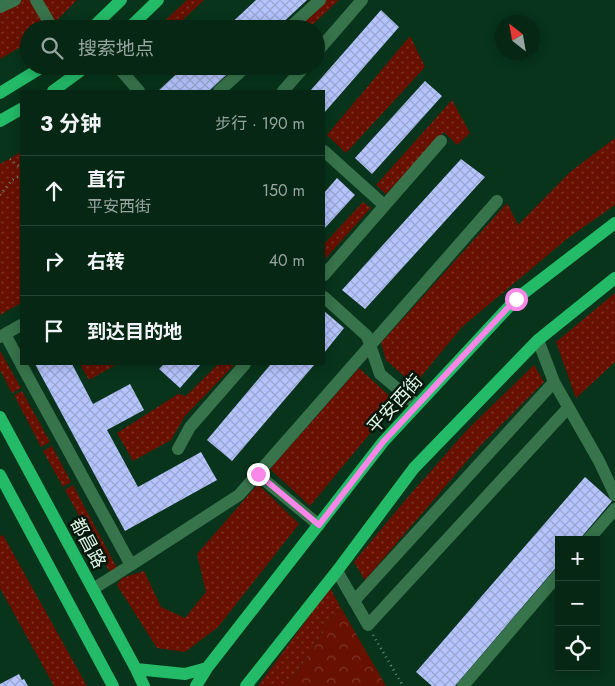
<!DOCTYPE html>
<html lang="zh">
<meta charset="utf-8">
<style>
body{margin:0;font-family:Jost,"Noto Sans SC",sans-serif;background:#133322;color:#f1f3f6}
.controls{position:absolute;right:15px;bottom:15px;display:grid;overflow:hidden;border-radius:0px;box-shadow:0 2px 12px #0003}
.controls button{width:45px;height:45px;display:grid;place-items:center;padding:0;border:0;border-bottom:1px solid #264434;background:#052714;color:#f1f3f6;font:25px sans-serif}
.compass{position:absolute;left:495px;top:15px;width:45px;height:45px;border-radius:50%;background:#052714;box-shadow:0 2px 12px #0003;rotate:329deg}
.stop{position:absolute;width:15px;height:15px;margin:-11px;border:4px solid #f987e8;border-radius:50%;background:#fff}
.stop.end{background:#f987e8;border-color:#fff;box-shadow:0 1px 5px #0008}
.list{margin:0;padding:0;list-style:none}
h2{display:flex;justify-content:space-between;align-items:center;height:65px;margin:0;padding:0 20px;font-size:21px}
h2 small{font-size:16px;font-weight:400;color:#97a5a0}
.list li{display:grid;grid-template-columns:32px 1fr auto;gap:15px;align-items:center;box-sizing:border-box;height:70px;padding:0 20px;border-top:1px solid #264434}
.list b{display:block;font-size:19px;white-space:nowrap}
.list p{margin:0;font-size:16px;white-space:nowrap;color:#97a5a0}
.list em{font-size:16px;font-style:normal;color:#97a5a0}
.icon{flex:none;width:28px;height:28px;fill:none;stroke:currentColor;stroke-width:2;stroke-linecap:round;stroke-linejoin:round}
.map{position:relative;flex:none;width:615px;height:686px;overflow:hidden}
.search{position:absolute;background:#052714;box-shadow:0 2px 12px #0003;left:20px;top:20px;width:305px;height:55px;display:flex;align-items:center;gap:12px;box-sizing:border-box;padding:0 18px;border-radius:28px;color:#97a5a0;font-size:19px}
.panel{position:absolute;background:#052714;box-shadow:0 2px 12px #0003;left:20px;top:90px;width:305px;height:275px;border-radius:0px}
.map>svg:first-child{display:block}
.forest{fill:url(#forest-crowns)}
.park{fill:url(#park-dots)}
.building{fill:url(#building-cross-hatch)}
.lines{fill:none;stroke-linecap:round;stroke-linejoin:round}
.path{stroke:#6a8d77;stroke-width:2.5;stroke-dasharray:1 4;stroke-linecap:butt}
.minor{stroke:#37734b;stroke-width:12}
.major{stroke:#23ba68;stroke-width:12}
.route{stroke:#f987e8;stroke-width:6}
.labels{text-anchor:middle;stroke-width:5;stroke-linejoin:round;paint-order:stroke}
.street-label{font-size:18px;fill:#e0f7e5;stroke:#06170c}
</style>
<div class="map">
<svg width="615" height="686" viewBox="0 0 615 686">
<defs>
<pattern id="forest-crowns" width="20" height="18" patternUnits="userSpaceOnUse" patternTransform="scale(1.25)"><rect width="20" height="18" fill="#681101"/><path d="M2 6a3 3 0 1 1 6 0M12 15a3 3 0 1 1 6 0" fill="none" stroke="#7d3426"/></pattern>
<pattern id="park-dots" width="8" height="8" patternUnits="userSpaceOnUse" patternTransform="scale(1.25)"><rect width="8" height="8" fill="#681101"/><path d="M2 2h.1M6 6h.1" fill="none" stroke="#7d3426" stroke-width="1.8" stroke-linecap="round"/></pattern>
<pattern id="building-cross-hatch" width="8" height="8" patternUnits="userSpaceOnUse" patternTransform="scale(1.25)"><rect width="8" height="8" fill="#b5c4fe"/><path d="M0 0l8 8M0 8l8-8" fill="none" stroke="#98a6d0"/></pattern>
</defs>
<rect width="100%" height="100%" fill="#07341a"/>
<path class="forest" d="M340,606L386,686H288Z"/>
<path class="park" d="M0,0H77L48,29H29V42L0,59Z
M187,0H204L173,29H156Z
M325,0H339L308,29H293Z
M410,36L425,67L346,153L327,135Z
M452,100L470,133L457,145L444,132L386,194L376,185Z
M615,138V205L568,238L462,327L414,385L386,360L381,343L507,203L518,225L570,172Z
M21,152V303L0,315V164Z
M363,202L371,208L324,260V244Z
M615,293V362L576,398L556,342Z
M0,351L21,388L12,393L0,370Z
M80,364H117L89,380Z
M218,364H235L185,416L171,440L133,461L117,433L178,394L186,396Z
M534,365L544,382L479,447L365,580L354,562L407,498L468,429Z
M359,368L396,402L310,506L270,469Z
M22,391L50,442L41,447L14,395Z
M52,446L71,482L63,487L43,451Z
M258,484L299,524L218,627L185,652L157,648L117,585L122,578L144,571L161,607L185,618L206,592L197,554Z
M73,485L118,570L111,574L65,490Z
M3,535L87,686H54L0,588V536Z
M330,588L340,606L288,686H258Z"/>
<path class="building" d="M256,0H307L276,29H225Z
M381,10L399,27L324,113V91H310Z
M185,66H236L209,91H158Z
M425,81L442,96L372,174L355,158Z
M461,159L485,177L365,309L342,290Z
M337,178L355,195L324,229V193Z
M324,311L344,328L324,353Z
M35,364H72L93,404L130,384L144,410L107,430L138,487L201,452L217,480L125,531Z
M164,364H201L180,388L159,369Z
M271,364H315L232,461L207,440Z
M585,477L612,501L579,540H559V564L455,686H432L416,672Z
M19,674L22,680L24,679L28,686H0V684Z"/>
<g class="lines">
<path class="path" d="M10,159L21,168
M0,195L12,180L21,175
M373,635L403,686"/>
<path class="minor" d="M36,0L53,29
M0,7L15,0
M288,29L320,0
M316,53L362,0
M117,66L139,91
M219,91L247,66
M283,91L305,66
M324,151L384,205
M324,275L441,141
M324,297L367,336L380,374L417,405
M5,334L21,364
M0,337L21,325
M538,340L554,382L599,461L615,495
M21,364L131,565L239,495L497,201
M178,449L190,427L245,364
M257,474L319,525
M588,540L615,509
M337,571L368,625L568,408
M93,589L131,565
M354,601L554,382
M463,686L559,574"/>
<path class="major" d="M91,29L121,0
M128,29L158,0
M53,91L87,66
M0,93L44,66
M0,121L21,109
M0,417L136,669L144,686
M0,475L113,686
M136,669L185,674L207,668
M196,686L207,668L383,442L516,299L615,223
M246,686L337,571L414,468L538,340L615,278"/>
</g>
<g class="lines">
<path class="route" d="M258,474L319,525L383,442L516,299"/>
</g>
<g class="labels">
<g class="street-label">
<text transform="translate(395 404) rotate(-48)" y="6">平安西街</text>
<text transform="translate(88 543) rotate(62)" y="6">都昌路</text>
</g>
</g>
</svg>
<div class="controls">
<button>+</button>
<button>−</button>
<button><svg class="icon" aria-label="locate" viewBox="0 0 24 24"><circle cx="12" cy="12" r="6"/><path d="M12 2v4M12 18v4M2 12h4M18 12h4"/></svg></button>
</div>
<svg class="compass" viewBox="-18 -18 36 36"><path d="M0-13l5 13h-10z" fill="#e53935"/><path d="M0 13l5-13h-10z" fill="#97a5a0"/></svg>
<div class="stop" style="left:516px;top:299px"></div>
<div class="stop end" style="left:258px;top:474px"></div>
<div class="search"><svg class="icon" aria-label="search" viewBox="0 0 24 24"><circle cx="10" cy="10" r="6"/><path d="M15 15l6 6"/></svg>搜索地点</div>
<section class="panel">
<h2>3 分钟<small>步行 · 190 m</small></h2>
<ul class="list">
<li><svg class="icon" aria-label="ahead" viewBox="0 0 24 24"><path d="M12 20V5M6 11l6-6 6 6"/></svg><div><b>直行</b><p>平安西街</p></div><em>150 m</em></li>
<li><svg class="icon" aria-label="right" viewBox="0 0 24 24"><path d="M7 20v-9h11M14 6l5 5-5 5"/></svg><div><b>右转</b></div><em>40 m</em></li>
<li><svg class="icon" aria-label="arrive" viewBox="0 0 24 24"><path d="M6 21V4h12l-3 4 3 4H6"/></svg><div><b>到达目的地</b></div></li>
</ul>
</section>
</div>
